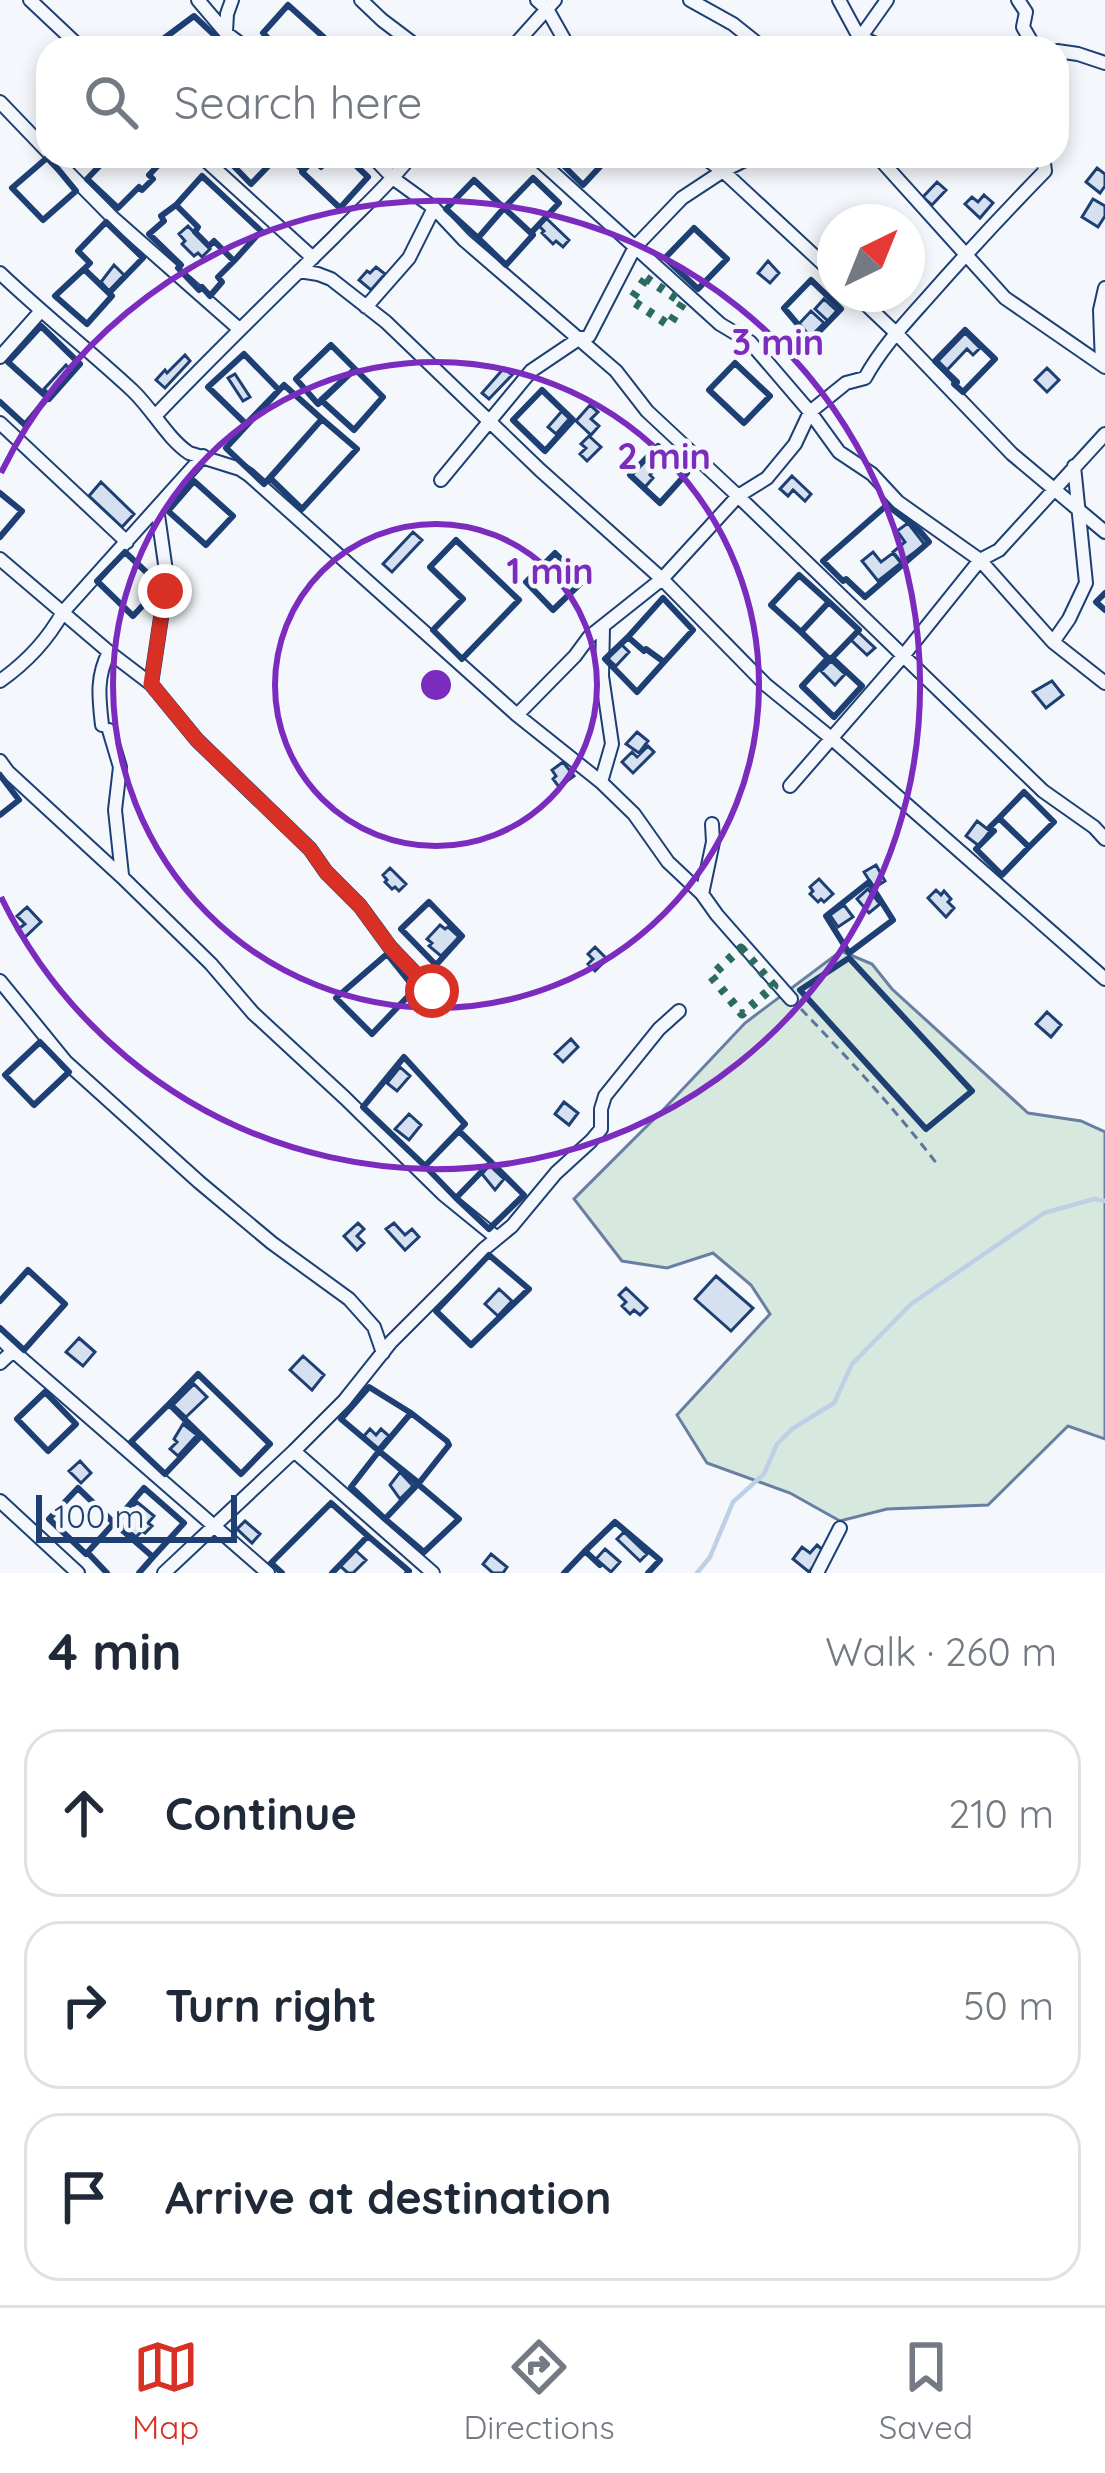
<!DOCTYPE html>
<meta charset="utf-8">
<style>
body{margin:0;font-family:Quicksand,sans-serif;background:#f2f2f3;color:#1f2937}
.compass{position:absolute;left:817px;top:204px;width:108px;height:108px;border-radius:50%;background:#fff;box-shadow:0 6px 18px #0003;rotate:43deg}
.scale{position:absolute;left:36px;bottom:30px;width:201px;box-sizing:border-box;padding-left:12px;border:6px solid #1d3f73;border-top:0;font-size:33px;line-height:42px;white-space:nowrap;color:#1d3f73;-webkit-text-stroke:9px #f4f7fb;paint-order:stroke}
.stop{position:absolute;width:36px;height:36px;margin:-27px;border:9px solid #d93025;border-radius:50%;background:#fff}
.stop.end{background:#d93025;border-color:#fff;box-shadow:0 3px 12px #0008}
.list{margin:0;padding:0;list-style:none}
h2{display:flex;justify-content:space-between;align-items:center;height:156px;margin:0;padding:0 48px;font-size:51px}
h2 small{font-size:39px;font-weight:400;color:#747a83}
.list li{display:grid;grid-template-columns:78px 1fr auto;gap:36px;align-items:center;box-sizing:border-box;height:168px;margin:0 24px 24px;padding:0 24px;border:3px solid #e0e1e3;border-radius:36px}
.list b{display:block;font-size:45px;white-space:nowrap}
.list em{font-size:39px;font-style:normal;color:#747a83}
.icon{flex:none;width:66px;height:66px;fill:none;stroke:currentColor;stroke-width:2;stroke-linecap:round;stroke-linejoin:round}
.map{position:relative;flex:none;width:1105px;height:1573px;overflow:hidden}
.search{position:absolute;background:#fff;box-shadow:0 6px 18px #0003;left:36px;right:36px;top:36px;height:132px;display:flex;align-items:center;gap:30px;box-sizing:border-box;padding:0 42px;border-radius:36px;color:#747a83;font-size:45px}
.sheet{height:732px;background:#fff}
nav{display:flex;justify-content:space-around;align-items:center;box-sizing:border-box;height:168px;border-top:3px solid #e0e1e3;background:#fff;font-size:33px;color:#747a83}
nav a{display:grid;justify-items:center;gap:6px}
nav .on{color:#d93025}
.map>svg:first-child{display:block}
.green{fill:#d7e8df;stroke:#687fa3;stroke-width:3}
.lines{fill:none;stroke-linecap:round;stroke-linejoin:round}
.stream{stroke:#bed0e5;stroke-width:4.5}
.building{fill:#d5e0f0;stroke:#1d3f73;stroke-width:3}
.minor-casing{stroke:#1d3f73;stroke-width:16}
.path{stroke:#5e769c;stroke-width:3;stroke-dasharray:9 6;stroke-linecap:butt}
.minor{stroke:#f4f7fb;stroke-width:12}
.hedge{stroke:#2c6c60;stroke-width:9;stroke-dasharray:6 9;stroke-linecap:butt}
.wall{stroke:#1d3f73;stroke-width:6}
.route{stroke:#d93025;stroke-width:15}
.ring{fill:none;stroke:#7b2cbf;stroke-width:6}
.centre{fill:#7b2cbf;stroke:#f4f7fb;stroke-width:6}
.ring-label{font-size:36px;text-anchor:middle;font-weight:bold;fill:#7b2cbf;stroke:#f4f7fb;stroke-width:9;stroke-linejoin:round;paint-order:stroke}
</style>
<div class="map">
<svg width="1105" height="1573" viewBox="0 0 1105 1573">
<rect width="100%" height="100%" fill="#f4f7fb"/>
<path class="green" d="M841,951L872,964L892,989L1028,1113L1081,1121L1105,1132V1439L1068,1426L988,1505L887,1509L840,1521L790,1493L707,1463L677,1415L770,1314L751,1285L713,1253L667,1268L622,1261L574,1199L663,1110L745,1023Z"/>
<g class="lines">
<path class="stream" d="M697,1573L710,1557L733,1502L764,1474L777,1444L792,1429L834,1403L852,1364L911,1304L1044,1213L1094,1199L1105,1201"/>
</g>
<path class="building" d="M1097,168L1105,174V186L1100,193L1086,182Z
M937,182L946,190L932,205L923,197Z
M984,195L993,203L980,218L965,204L972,197L978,202Z
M1093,199L1105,206V216L1098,227L1082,217Z
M546,218L569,240L563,247L556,241L553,244L542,233L544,231L539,226Z
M188,226L210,249L202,257L198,253L194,256L182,244L185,241L179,234Z
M768,261L779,273L770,283L758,273Z
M114,265L124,275L109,291L101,282Z
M376,267L385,274L371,290L359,280L367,271L370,273Z
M824,299L837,311L828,321L815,309Z
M811,311L824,323L810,337L798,325Z
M965,333L980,348L973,355L967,349L947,370L938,361Z
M185,355L190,361L165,388L156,380L165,370L167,373Z
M66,365L72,371L68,375L63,373L67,377L50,395L44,389Z
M504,368L512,375L489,399L482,393Z
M1047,368L1059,380L1047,392L1035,380Z
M235,374L250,397L243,401L228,378Z
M590,405L598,412L591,419L599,426L591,435L576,421Z
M562,411L570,418L556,434L548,427Z
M589,436L601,447L587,461L580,454L586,448L581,444Z
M653,451L661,458L654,466L656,468L650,475L653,478L645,487L632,475Z
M792,476L811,494L805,501L793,490L788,496L780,489Z
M101,482L134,514L122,527L89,496Z
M908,523L925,545L901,562L893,552L905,542L897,531Z
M413,532L422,540L392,572L383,564Z
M873,552L881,562L893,553L901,563L878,581L862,561Z
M858,632L875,648L867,655L851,640Z
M621,644L629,652L616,666L607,658Z
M831,661L845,674L835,685L821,671Z
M1052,681L1063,695L1046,708L1033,692Z
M637,732L648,741L639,753L626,744Z
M648,746L654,752L633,773L622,762L632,752L637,757Z
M563,762L574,776L559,787L553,779L556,776L552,770Z
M977,821L990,831L979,846L966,836Z
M876,865L885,881L874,888L864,872Z
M390,868L406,884L399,891L395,887L392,889L385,882L387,880L383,875Z
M819,879L833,894L824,902L821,899L818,902L810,894L813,891L810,887Z
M868,889L880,904L869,913L857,899Z
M936,890L941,895L944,891L951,899L948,902L954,908L946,917L928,898Z
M844,905L853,917L838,927L830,915Z
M27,907L41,922L24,938L17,930L25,924L17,916Z
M440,925L445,929L448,927L459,937L441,956L429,946L432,943L427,939Z
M595,947L607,959L595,971L588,964L593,959L588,954Z
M1047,1012L1061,1025L1051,1037L1036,1024Z
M571,1039L578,1047L563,1062L555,1054Z
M400,1067L410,1076L397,1091L387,1083Z
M564,1102L578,1113L569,1125L555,1114Z
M409,1114L421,1125L409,1140L395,1129Z
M489,1165L504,1179L495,1190L482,1174Z
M358,1223L364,1229L357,1236L364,1243L357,1250L344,1236Z
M394,1223L405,1235L412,1229L419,1237L405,1250L386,1229Z
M716,1276L753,1308L731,1331L695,1299Z
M626,1288L647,1308L640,1315L634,1310L630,1314L622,1306L626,1302L619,1295Z
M499,1289L512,1301L498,1316L485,1304Z
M79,1338L95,1352L83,1366L66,1352Z
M303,1356L324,1375L312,1390L290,1370Z
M194,1384L207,1397L186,1417L173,1405Z
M183,1424L197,1435L178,1456L170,1449L177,1442L174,1439Z
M370,1429L376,1435L381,1429L389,1436L378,1449L364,1436Z
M80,1461L91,1473L81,1483L69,1471Z
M400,1472L413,1486L400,1499L390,1485Z
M137,1502L154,1516L148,1523L152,1526L145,1533L142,1531L136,1537L119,1523Z
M245,1521L260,1534L252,1543L237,1529Z
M624,1532L647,1554L640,1561L617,1539Z
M817,1545L825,1552L809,1572L793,1559L802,1547L810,1553Z
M605,1549L620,1562L611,1572L596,1559Z
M355,1550L366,1560L353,1573H348L340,1566Z
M491,1554L507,1567L503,1573H493L483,1564Z"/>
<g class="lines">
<defs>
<path id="minor" d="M30,0L81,48
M198,0L226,33L246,48
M361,0L382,20L419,48
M537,0L547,9L569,48
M690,0L733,24L763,48
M839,0L859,37L886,48
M1018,0L1026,12L1023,27L1035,48
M226,32L227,14L232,0
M512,48L555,0
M853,48L887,0
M1057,51L1078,54L1105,63
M0,102L48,152
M52,156L112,217L238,328
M201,156L313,258
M372,156L394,179L434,208L464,240L616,371L647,411L738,496L662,579L589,637L575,656L517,715
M702,156L723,171L835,275
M877,156L1005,298L1105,367
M1043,156L1045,171C1005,212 967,253 929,296C906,322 882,347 865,378L846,383L810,412L795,444L767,478L738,496L1043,791L1094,827L1105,839
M538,159L720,324L750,342L810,412L839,452L872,474L898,502L980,560L1053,642
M299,271L318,274L331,279L386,322L540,470L662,579L766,685L831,738L1105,979
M0,273C43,314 90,351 133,391C153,410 167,438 189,453L240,469L249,475L517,715L601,782L634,814L668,862L702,894L717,915L791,999
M855,294L896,333L1012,454L1105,532
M366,307L409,258L434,208
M0,357L40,312
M1102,364L1100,310L1105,288
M156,415C214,354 274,296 334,237C360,210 388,186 411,156
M0,423L127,542
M1074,466L1086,583L1069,619L1053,642L1105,683
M441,480L531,371L577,340L589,336L635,247L682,198L723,171L753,156
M0,559L109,652L151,684L197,740L310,849L326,872L360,906L390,947L432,991
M0,681C27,662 47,641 63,612L203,456
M151,684L167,578L157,508
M102,725C99,698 96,677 109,652
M109,730L120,767L115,810L122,875
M0,761L8,772L122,877L211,964L253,1013L345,1098L443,1194L497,1238
M601,782L612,744L602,676L603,627
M790,786L903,656L980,560L999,550L1105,434
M702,894L713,842L712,824
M0,981L66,1062L199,1182L272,1243L349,1299L374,1327L383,1353
M0,1338L13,1351L0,1363
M13,1351L268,1573
M294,1451L344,1401L391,1342L484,1249L512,1226L556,1173L591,1141L601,1129V1109L605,1096L659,1029L679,1011
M0,1501L78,1573
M164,1573L294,1451L433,1573
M817,1573L840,1528"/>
</defs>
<use href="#minor" class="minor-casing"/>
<path class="path" d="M801,1009C849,1059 895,1109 937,1164"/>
<use href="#minor" class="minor"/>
<path class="hedge" d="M646,278L683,303L669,325L631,300Z
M741,948L774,986L742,1014L711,976Z"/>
<path class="wall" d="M151,48L194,16L226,46L224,48
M278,48L263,33L288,5L328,41L322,48
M109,156L87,179L118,208L139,187L142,190L153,179L149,175L167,156
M224,156L251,184L278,156
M286,156L303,170
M332,156L321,167L314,159L302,172L340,208L368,177L346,156
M554,156L583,185L610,156
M48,157L76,191L43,220L12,188Z
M202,176L261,231L234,261L214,241L209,246L195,232L198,227L176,205Z
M533,178L559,203L531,233L504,208Z
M474,180L504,208L478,238L446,209Z
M176,205L198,227L195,232L209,246L214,241L234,261L218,277L222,282L210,296L202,287L199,290L178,268L181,265L149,234L164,221L161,216Z
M504,208L533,235L506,265L478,238Z
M106,222L143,258L109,293L84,269L90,263L78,251Z
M694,228L727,259L698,289L665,258Z
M84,269L112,296L87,324L55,296Z
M811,280L841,309L811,340L784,308Z
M41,326L80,364L49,399L8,362Z
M965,330L995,359L963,392L954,384L957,382L935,361Z
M331,345L355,369L318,404L296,379Z
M244,354L279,390L246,424L208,387Z
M735,363L770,396L744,423L709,390Z
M355,369L383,397L354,430L321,400Z
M284,385L322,419L264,484L226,448Z
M542,390L573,420L545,451L513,420Z
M0,402L25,425L48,397
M322,419L357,449L302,509L270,478Z
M658,446L687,473L660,503L630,475Z
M194,481L233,516L206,545L168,511Z
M0,493L22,511L0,537
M887,505L919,530L929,542L865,597L846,579L843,581L823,561Z
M456,540L519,600L462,659L433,630L463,599L430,567Z
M125,552L161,586L133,616L97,581Z
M555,553L583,581L553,610L526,582Z
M799,575L829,602L801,632L771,605Z
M1105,593L1096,602L1105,610
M663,598L693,630L664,662L646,649L644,651L628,637Z
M829,602L859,630L830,660L801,632Z
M628,637L644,651L646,649L664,662L637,692L605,659Z
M828,658H832L862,686L834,717L802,686Z
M0,775L19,800L0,815
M1024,792L1054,822L1029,847L999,818Z
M999,818L1029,847L1002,875L976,849L994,831L990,827Z
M869,882L893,920L849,953L826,916Z
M429,902L462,936L436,965L401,929Z
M387,954L415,989L372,1034L336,998Z
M849,958L972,1091L926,1129L800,990Z
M40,1042L69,1072L34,1105L5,1075Z
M404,1057L465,1124L425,1166L363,1107Z
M459,1131L491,1162L456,1198L425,1166Z
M491,1162L524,1195L489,1229L456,1198Z
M489,1255L529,1289L471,1345L436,1311Z
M0,1301L28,1270L65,1304L24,1350L0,1328
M198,1374L270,1444L241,1474L169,1404Z
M369,1387L411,1413L379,1451L341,1419Z
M45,1392L76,1424L48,1451L17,1419Z
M169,1404L201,1436L165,1474L131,1442Z
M379,1451L419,1483L385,1519L351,1487Z
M419,1483L449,1445L447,1441L411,1413L379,1451L459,1519L424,1552L385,1519L419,1483
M78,1488L114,1523L86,1554L49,1519Z
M144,1488L184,1523L153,1557L114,1523Z
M365,1539L368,1536L409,1571L407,1573
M88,1553L107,1573
M600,1565L585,1551L615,1522L660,1560L648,1573
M139,1573L153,1557L151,1556
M282,1573L271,1563L331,1503L368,1536L332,1573
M564,1573L585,1551L589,1555"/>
</g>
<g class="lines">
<path class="route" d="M165,591L151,684L197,740L310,849L326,872L360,906L390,947L432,991"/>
</g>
<g class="ring">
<circle cx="436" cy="685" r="161"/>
<circle cx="436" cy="685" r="323"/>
<path d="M1 473A484 484 0 1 1 1 897"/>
</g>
<circle cx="436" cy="685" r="18" class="centre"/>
<g class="ring-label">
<text x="778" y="355">3 min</text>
<text x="664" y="469">2 min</text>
<text x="550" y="584">1 min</text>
</g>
</svg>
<svg class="compass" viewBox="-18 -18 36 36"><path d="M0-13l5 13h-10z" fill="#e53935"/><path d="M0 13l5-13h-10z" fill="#747a83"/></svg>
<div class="scale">100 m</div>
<div class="stop" style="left:432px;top:991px"></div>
<div class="stop end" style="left:165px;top:591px"></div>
<div class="search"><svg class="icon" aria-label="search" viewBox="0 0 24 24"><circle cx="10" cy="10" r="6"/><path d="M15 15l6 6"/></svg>Search here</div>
</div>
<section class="sheet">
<h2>4 min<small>Walk · 260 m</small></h2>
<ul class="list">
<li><svg class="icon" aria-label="ahead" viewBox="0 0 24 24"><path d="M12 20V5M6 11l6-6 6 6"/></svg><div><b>Continue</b></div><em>210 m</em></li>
<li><svg class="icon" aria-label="right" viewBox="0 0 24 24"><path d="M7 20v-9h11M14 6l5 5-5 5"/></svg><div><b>Turn right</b></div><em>50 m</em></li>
<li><svg class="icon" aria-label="arrive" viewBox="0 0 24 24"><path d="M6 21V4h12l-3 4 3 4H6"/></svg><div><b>Arrive at destination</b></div></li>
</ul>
</section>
<nav>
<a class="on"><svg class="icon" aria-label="map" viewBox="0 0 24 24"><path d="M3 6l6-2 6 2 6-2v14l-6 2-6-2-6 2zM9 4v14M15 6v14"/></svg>Map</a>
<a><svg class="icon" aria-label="directions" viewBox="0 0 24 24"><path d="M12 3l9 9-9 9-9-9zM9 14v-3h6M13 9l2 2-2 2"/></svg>Directions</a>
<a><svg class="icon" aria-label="saved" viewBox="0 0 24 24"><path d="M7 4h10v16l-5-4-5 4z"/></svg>Saved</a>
</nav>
